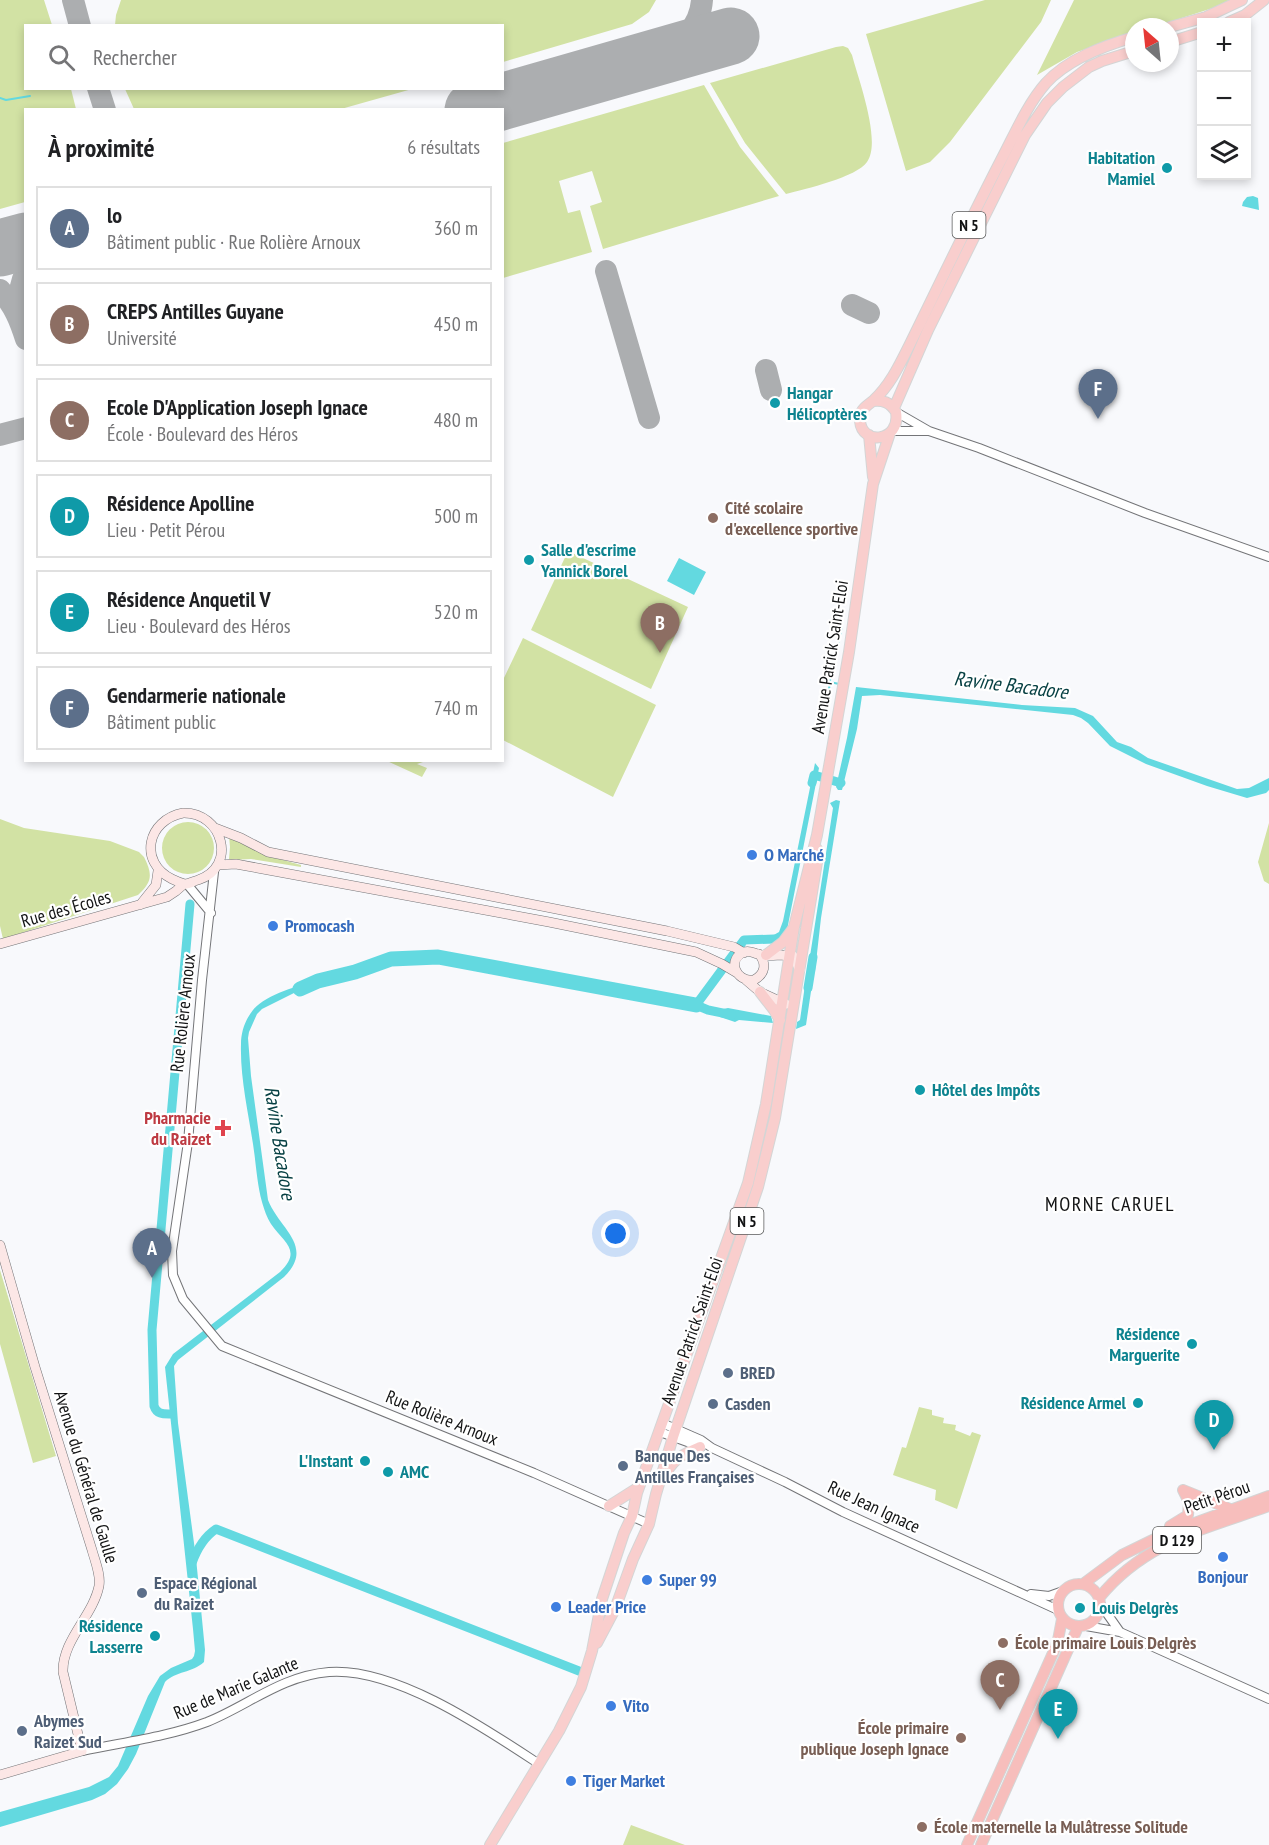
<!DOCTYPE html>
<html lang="fr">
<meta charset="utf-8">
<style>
body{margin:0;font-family:"PT Sans Narrow",sans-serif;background:#f6f6f6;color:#202124}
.controls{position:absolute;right:18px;top:18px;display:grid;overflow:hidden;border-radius:0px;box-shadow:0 3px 9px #0003}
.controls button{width:54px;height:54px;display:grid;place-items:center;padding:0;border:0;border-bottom:2px solid #e0e0e0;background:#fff;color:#202124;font:30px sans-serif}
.compass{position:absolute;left:1125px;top:18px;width:54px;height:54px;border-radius:50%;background:#fff;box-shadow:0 3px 9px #0003;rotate:333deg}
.you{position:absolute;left:616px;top:1234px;width:21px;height:21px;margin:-15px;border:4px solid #fff;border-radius:50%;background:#1a73e8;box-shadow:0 0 0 9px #1a73e833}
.badge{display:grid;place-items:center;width:39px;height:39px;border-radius:50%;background:#ea580c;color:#fff;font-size:20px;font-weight:700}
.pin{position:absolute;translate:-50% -50px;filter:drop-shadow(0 2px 3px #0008)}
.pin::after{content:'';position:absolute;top:32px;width:21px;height:18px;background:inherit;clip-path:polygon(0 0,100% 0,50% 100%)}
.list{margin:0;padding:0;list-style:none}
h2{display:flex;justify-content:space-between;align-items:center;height:78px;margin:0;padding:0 24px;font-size:26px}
h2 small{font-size:20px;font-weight:400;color:#757577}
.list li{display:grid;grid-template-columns:39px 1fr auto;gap:18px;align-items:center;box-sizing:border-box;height:84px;margin:0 12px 12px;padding:0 12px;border:2px solid #e0e0e0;border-radius:0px}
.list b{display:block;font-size:22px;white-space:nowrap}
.list p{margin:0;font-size:20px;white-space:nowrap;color:#757577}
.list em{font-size:20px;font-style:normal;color:#757577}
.icon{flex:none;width:33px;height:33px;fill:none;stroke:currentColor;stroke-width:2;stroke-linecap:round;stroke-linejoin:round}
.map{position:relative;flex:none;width:1269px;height:1845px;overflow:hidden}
.search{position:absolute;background:#fff;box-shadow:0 3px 9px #0003;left:24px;top:24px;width:480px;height:66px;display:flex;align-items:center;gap:15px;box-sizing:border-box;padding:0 21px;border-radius:0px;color:#757577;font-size:22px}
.panel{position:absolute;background:#fff;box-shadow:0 3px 9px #0003;left:24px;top:108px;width:480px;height:654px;border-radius:0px}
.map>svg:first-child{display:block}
.green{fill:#d2e2a4}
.water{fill:#63d9e0}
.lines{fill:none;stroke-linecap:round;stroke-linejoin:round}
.stream{stroke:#63d9e0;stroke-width:2}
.canal{stroke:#63d9e0;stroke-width:9}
.river{stroke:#63d9e0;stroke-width:15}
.taxiway{stroke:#acaeb0;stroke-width:22}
.runway{stroke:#acaeb0;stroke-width:57}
.tertiary-casing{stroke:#747578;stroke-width:10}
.secondary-casing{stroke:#747578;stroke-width:10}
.primary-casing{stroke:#d4d5d5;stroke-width:12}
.trunk-casing{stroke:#d4d5d5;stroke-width:12}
.tertiary{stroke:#fff;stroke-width:8}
.secondary{stroke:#fce7e6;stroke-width:9}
.primary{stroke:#f9cecd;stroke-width:10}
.trunk{stroke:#f7bebc;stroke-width:10}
.culture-dot{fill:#0f9aa8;stroke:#fff;stroke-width:2}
.education-dot{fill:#8d6e63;stroke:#fff;stroke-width:2}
.shop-dot{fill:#3f7fe0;stroke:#fff;stroke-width:2}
.health-dot{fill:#e0444e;stroke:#fff;stroke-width:2}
.service-dot{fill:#5c6f8a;stroke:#fff;stroke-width:2}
.labels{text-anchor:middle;stroke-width:4.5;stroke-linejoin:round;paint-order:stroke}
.shield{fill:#fff;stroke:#595a5a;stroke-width:1.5}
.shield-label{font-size:16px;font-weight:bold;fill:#121314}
.culture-label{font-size:18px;font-weight:bold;fill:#0d838f;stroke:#fff;text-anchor:end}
.education-label{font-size:18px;font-weight:bold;fill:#785e54;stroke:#fff;text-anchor:start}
.street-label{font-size:18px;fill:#121314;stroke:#fff}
.shop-label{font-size:18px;font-weight:bold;fill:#366cbe;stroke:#fff;text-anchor:start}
.health-label{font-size:18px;font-weight:bold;fill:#be3a42;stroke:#fff;text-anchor:end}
.service-label{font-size:18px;font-weight:bold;fill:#4e5e75;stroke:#fff;text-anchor:start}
.water-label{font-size:20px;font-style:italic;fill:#074043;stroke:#fff}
.neighbourhood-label{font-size:20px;letter-spacing:1.5px;fill:#121314;stroke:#fff}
</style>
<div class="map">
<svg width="1269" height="1845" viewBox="0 0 1269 1845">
<rect width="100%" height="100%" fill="#f8f9fc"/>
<path class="green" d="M0,0H44L52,25L26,26V88L71,89L76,109L26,110L25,202L0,209Z
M121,0H656L649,12L632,24L503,62L502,26L115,25L116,15Z
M985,0H1051L1041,22L950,142L930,162L906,171L866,34Z
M1074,0H1229L1219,6L1154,27H1134V33L1077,52L1037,75Z
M843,46L848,48L852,55C858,78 882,142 867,162C857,177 805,189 786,194L745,143L710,83L836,47Z
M704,85L740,147L779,196L603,249L590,206L602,202L592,171L559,181L568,213L580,210L592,252L503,278V143Z
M125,89V88L412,89L341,109H134Z
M568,551L688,607L651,689L531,630Z
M523,638L656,705L613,797L503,740V680Z
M387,761H426L417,764L427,768L422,777Z
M0,819L24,828L110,841L139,852L144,857C153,875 152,882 138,895L3,939L0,926Z
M162 848a26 26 0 1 1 52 0a26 26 0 1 1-52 0Z
M1269,823V884L1264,881L1258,862Z
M229,836L283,860L301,865V867L251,859L231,860L229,859L230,847Z
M0,1270L56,1456L33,1463L0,1344Z
M919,1407L932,1410V1415L944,1418L943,1423L956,1425L955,1430L970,1436L972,1432L981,1435L957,1509L935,1500L936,1490L893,1475L902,1447L906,1448Z
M631,1825L685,1845H623Z"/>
<path class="water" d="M1253,196L1258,198L1259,210L1242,206L1243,202L1247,197Z
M679,558L706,572L694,595L667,581Z
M856,687L1022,705L1075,708L1093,716L1117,742L1131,747L1148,758L1237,789L1249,788L1269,778V790L1266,793L1247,798L1207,786L1146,764L1110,746L1088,723L1081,718L1073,715L880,695L862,696L857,729L842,790H838L836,787L847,738Z
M815,763L819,768L787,930C777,943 777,943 761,942L762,936H772L779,932L783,921Z
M836,800L840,801L821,918L815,971L808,969L833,808L830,803Z
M806,978H813L806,1025L796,1029L797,1022L800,1020Z
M318,981L262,1009L257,1014L249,1032L248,1038L251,1076L268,1200C280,1230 315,1246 284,1277L178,1360L174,1366L178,1423L196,1558L205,1650L204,1662C192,1673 176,1671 165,1682L136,1754L128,1769L117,1784L105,1794L92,1800L0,1827V1812L89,1787L109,1777L118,1766L148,1696L160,1676L171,1668L192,1659L194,1656L195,1651L193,1629L165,1367L173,1354L280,1272C303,1250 283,1242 271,1224C267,1218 264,1209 262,1202C257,1184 256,1163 253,1144C248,1111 240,1077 241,1044C241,1032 245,1020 253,1010C265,995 299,985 318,981Z
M728,1008L771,1016L773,1023L739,1020L735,1022L720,1017L723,1009Z"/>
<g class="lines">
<path class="stream" d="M0,98L6,100L30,96
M830,682L831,665L835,658L842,626
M824,725L830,682L839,684"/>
<path class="canal" d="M812,783L814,775L841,783
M808,988L813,957
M732,1015L708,1010L696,1005L744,940L774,939
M172,1414C164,1414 157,1415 154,1406L152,1330L190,904
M192,1563C197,1549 204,1537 216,1529L579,1671"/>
<path class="river" d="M300,989L318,981L355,972L391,959L438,957L696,1005"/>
<path class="taxiway" d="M73,0L80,26
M658,57C681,43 700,28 702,0
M98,88L105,110
M606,271L649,418
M0,290C14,305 20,320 26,339
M852,305L869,313
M19,317C18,302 19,286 26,272
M766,370L771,390
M0,435L26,428"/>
<path class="runway" d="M473,110L731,36
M0,248L26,241"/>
<defs>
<path id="tertiary" d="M896,412L929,431L979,448L1145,513L1269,557
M892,431H928
M214,872L202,980L188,1142L172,1251L173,1275L183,1299L222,1346L534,1473L649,1524
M187,884L211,913
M662,1423L701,1440L712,1448L785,1482L843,1512L1058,1610
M660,1432L701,1447
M1031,1594L1049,1596L1063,1591
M1101,1605L1120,1632
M1086,1626L1120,1632L1269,1699
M82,1751C124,1742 167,1737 207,1722C249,1705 281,1676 329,1672C395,1667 486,1729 539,1764"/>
<path id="secondary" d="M183,813C223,812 238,867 198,880C194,881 189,884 185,884C181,883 176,881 172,879C138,862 147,820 183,813Z
M215,828L241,838L268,852L667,931L734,947L744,953
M218,865L236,864L549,922L696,952L722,964L737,973
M140,905L156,885L158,871
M0,944L167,897L176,891L184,884
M759,954C767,964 765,974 754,980C735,982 727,959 744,952C750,950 753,953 758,954C769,957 782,954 793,956L800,970
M746,980L760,992L786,1004
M0,1245L35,1367L92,1550C95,1561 101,1575 99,1586C93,1616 62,1640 63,1672L82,1751L0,1775"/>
<path id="primary" d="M1229,22L1245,15L1264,0
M1170,27L1206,17L1242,0
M1170,42L1202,32
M873,401C883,400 890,402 896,412C901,442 862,446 860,421C859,409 867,406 874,400C889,386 898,368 907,350C938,287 968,224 1000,162C1014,136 1026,106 1046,83C1068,59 1103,46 1134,37
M894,408L928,330L1025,135L1047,103L1063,87L1089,67L1102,61L1134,51
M869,435L873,477
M766,955L783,942L792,930
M760,992L774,1010L780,1020
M667,1472C674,1458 686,1453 700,1447
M609,1506L639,1487
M597,1643L615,1609L633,1559L649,1524L656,1494L673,1437L758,1187L775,1118L817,862V849
M490,1845L559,1731L581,1687L592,1651L602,1599L624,1533L632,1516L637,1493L748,1183L766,1104L794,927L817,835L849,652L873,484L890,433"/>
<path id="trunk" d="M1183,1490L1230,1509
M1170,1526L1188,1515L1189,1502L1183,1490
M1058 1605a21 21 0 1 1 42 0a21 21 0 1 1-42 0Z
M1083,1584L1122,1555L1167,1533L1269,1496
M1099,1598C1144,1542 1205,1529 1269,1506
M967,1845L1053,1653L1058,1640L1062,1619
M981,1845L1078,1627"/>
</defs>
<use href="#tertiary" class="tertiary-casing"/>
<use href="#secondary" class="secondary-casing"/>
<use href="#primary" class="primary-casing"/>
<use href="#trunk" class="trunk-casing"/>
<use href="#tertiary" class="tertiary"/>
<use href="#secondary" class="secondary"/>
<use href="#primary" class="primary"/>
<use href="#trunk" class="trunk"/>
</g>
<g class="culture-dot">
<circle cx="1167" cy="168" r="6"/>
<circle cx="775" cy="403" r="6"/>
<circle cx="529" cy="560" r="6"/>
<circle cx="920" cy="1090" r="6"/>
<circle cx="1192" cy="1344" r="6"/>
<circle cx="1138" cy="1403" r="6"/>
<circle cx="365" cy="1461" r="6"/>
<circle cx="388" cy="1472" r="6"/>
<circle cx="1080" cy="1608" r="6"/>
<circle cx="155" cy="1636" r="6"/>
</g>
<g class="education-dot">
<circle cx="713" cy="518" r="6"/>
<circle cx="1003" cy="1643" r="6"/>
<circle cx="961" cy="1738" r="6"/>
<circle cx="922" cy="1827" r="6"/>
</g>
<g class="shop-dot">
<circle cx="752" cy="855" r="6"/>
<circle cx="273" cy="926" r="6"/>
<circle cx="1223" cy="1557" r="6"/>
<circle cx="647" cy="1580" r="6"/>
<circle cx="556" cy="1607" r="6"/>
<circle cx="611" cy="1706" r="6"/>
<circle cx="571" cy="1781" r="6"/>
</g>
<path class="health-dot" d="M220 1119h6v6h6v6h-6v6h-6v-6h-6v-6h6z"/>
<g class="service-dot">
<circle cx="728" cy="1373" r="6"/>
<circle cx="713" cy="1404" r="6"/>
<circle cx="623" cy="1466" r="6"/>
<circle cx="142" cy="1593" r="6"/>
<circle cx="22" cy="1731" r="6"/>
</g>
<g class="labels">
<g class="shield">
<rect x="952.5" y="212" width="33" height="26" rx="4.5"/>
<rect x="730.5" y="1208" width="33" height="26" rx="4.5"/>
<rect x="1153" y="1527" width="48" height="26" rx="4.5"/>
</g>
<g class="shield-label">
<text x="969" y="231">N 5</text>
<text x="747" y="1227">N 5</text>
<text x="1177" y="1546">D 129</text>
</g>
<g class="culture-label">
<text x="1155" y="164">Habitation<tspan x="1155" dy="21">Mamiel</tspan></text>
<text x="787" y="399" text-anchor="start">Hangar<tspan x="787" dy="21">Hélicoptères</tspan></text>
<text x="541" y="556" text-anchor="start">Salle d'escrime<tspan x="541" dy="21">Yannick Borel</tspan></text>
<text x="932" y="1096" text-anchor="start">Hôtel des Impôts</text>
<text x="1180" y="1340">Résidence<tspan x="1180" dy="21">Marguerite</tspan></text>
<text x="1126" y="1409">Résidence Armel</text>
<text x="353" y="1467">L'Instant</text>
<text x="400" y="1478" text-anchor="start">AMC</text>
<text x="1092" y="1614" text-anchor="start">Louis Delgrès</text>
<text x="143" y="1632">Résidence<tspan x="143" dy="21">Lasserre</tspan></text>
</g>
<g class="education-label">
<text x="725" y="514">Cité scolaire<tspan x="725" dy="21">d'excellence sportive</tspan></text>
<text x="1015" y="1649">École primaire Louis Delgrès</text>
<text x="949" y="1734" text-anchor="end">École primaire<tspan x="949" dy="21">publique Joseph Ignace</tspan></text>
<text x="934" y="1833">École maternelle la Mulâtresse Solitude</text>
</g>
<g class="street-label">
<text transform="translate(830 657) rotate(-81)" y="6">Avenue Patrick Saint-Eloi</text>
<text transform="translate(66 909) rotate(-16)" y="6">Rue des Écoles</text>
<text transform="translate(183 1013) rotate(-84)" y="6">Rue Rolière Arnoux</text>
<text transform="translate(692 1331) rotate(-71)" y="6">Avenue Patrick Saint-Eloi</text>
<text transform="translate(442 1418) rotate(22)" y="6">Rue Rolière Arnoux</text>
<text transform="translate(86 1477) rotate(73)" y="6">Avenue du Général de Gaulle</text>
<text transform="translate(1217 1497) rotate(-19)" y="6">Petit Pérou</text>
<text transform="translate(874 1507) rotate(25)" y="6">Rue Jean Ignace</text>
<text transform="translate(236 1688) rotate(-23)" y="6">Rue de Marie Galante</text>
</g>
<g class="shop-label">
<text x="764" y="861">O Marché</text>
<text x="285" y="932">Promocash</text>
<text x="1223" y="1583" text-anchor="middle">Bonjour</text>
<text x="659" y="1586">Super 99</text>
<text x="568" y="1613">Leader Price</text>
<text x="623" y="1712">Vito</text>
<text x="583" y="1787">Tiger Market</text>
</g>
<g class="health-label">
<text x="211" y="1124">Pharmacie<tspan x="211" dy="21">du Raizet</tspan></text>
</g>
<g class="service-label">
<text x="740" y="1379">BRED</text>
<text x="725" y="1410">Casden</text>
<text x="635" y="1462">Banque Des<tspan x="635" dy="21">Antilles Françaises</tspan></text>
<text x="154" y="1589">Espace Régional<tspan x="154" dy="21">du Raizet</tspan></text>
<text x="34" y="1727">Abymes<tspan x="34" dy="21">Raizet Sud</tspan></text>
</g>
<g class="water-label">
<text transform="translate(1011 685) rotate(7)" y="7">Ravine Bacadore</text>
<text transform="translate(280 1143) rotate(81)" y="7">Ravine Bacadore</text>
</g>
<g class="neighbourhood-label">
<text x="1110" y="1211">MORNE CARUEL</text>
</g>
</g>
</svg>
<div class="controls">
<button>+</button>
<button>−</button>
<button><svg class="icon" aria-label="layers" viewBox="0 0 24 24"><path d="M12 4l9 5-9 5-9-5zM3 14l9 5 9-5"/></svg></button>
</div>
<svg class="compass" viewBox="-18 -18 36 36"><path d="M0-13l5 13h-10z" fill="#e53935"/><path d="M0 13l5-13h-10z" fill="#757577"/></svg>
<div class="you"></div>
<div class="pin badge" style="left:152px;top:1278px;background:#5c6f8a">A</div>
<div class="pin badge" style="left:660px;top:653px;background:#8d6e63">B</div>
<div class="pin badge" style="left:1000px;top:1710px;background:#8d6e63">C</div>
<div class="pin badge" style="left:1214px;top:1450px;background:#0f9aa8">D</div>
<div class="pin badge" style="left:1058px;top:1739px;background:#0f9aa8">E</div>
<div class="pin badge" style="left:1098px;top:419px;background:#5c6f8a">F</div>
<div class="search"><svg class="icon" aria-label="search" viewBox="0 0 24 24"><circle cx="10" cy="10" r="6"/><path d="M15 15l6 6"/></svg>Rechercher</div>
<section class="panel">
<h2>À proximité<small>6 résultats</small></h2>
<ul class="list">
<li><span class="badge" style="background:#5c6f8a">A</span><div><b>lo</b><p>Bâtiment public · Rue Rolière Arnoux</p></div><em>360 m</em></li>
<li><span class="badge" style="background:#8d6e63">B</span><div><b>CREPS Antilles Guyane</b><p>Université</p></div><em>450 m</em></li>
<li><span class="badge" style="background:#8d6e63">C</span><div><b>Ecole D'Application Joseph Ignace</b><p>École · Boulevard des Héros</p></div><em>480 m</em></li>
<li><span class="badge" style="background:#0f9aa8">D</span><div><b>Résidence Apolline</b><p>Lieu · Petit Pérou</p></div><em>500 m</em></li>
<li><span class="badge" style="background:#0f9aa8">E</span><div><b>Résidence Anquetil V</b><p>Lieu · Boulevard des Héros</p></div><em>520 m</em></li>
<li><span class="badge" style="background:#5c6f8a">F</span><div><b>Gendarmerie nationale</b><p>Bâtiment public</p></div><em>740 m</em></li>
</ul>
</section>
</div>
